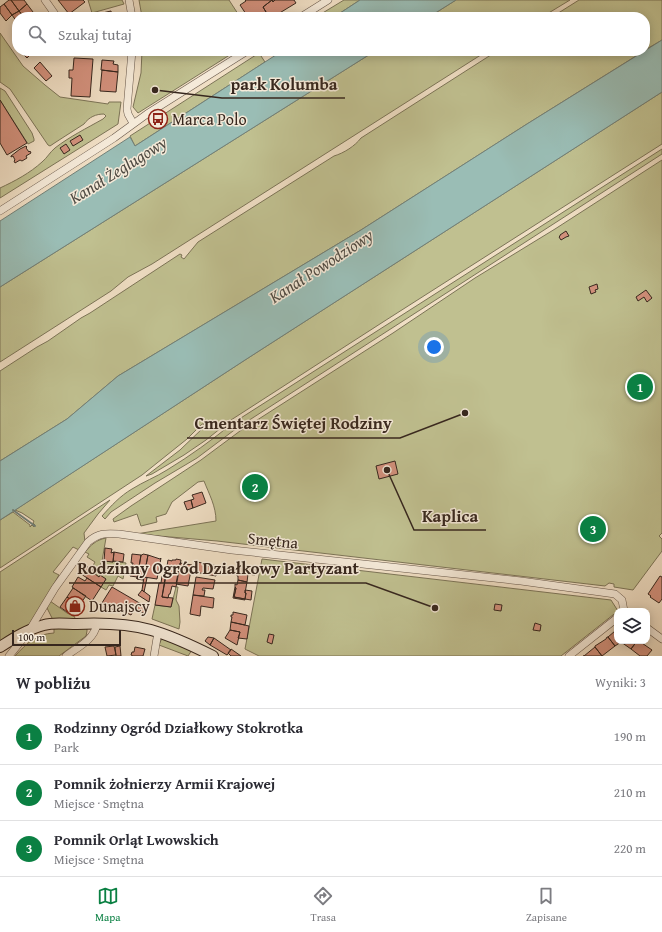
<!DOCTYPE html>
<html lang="pl">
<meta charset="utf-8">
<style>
body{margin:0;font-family:"Gentium Book Plus",serif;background:#f2f2f3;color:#2b2b33}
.controls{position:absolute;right:12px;bottom:12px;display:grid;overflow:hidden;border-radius:8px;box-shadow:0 2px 10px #0003}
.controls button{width:36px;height:36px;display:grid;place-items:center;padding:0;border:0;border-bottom:1px solid #e1e1e2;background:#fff;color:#2b2b33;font:20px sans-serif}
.scale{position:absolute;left:12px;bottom:10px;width:109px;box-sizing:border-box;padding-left:4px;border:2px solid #37271e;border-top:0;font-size:11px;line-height:14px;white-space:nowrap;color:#37271e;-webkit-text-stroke:3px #f5ead9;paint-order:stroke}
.you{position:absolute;left:434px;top:347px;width:14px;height:14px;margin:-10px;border:3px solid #fff;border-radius:50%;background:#1a73e8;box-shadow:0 0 0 6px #1a73e833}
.badge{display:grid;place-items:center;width:26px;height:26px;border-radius:50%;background:#0b8043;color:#fff;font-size:13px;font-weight:700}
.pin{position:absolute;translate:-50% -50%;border:2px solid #fff;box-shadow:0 1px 4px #0006}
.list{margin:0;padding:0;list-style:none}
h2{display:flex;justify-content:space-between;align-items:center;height:52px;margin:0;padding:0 16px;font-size:17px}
h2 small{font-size:13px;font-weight:400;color:#7c7c81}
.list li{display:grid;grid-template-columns:26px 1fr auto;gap:12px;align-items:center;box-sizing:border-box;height:56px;padding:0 16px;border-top:1px solid #e1e1e2}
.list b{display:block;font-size:15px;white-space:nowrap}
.list p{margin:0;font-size:13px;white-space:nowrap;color:#7c7c81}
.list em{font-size:13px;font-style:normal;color:#7c7c81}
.icon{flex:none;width:22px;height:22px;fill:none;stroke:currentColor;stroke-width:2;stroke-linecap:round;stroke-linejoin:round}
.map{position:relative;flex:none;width:662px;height:656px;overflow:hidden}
.search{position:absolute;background:#fff;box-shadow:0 2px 10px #0003;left:12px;right:12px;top:12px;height:44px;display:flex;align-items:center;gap:10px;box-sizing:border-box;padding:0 14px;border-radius:16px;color:#7c7c81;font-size:15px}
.sheet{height:220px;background:#fff}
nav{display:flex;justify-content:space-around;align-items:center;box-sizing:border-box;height:56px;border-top:1px solid #e1e1e2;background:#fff;font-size:11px;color:#7c7c81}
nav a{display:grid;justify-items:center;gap:2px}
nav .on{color:#0b8043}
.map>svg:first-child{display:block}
.green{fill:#c0c090;stroke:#7c7457}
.water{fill:#9abdb5;stroke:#728179}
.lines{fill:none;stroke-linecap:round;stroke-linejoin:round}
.stream{stroke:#728179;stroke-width:2}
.building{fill:#d3917d;stroke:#37271e}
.street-casing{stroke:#655548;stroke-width:8}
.secondary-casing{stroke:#37271e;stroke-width:12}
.street{stroke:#f5ead9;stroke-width:7}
.secondary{stroke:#f5ead9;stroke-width:10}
.labels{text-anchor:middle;stroke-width:3;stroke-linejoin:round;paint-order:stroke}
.poi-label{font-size:16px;fill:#37271e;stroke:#f5ead9;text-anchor:start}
.street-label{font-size:16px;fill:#37271e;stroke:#f5ead9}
.water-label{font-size:17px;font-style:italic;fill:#504c44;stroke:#f5ead9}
.leader{fill:none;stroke:#37271e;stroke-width:1.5}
.callout-dot{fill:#37271e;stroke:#f5ead9;stroke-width:1.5}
.callout-label{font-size:17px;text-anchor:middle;font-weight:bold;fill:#37271e;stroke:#f5ead9;stroke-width:3;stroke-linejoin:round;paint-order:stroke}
</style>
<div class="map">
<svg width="662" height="656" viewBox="0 0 662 656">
<rect width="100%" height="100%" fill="#f0dfc5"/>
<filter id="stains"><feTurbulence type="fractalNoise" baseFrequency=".005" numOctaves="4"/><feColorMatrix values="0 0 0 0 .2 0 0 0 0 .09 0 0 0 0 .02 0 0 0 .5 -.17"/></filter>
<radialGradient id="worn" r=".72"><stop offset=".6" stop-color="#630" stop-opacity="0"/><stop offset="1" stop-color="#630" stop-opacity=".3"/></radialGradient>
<path class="green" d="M88,0H122L124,4L92,13Z
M139,0H229L240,17H142Z
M344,0H360L334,17H316Z
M456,0H570L542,17H429Z
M579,0H662V40L645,50V17H552Z
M0,33L23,66L45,85L60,97L108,104L109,102H121L118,124L0,198V188C15,181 30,173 42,162C47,158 50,152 55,148C69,137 87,128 103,119L106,116L104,114C96,114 89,117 84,124L56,142L50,146L48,145L10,89L0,82Z
M142,51H236L138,113L133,107L141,73Z
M375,51H487L152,264L128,277L111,291L0,362V287Z
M497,51H644L527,124L361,230L118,376L67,419L0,461V371L37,347L48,341L81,318L90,313L180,254L182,255L181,257L184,259L198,242L334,156C344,153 355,146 361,138Z
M259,53L265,62L135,146L130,136Z
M0,88L5,91L32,133L34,139V141L28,144L0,100Z
M662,92V144L383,322L231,420L206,440L184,455L152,474L146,476L180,450L203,428L204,423L201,425L187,439L142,475L0,568V520L13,512L30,525V527L32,525L34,527L35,525L33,523L34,521L22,513L15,510L245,360Z
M662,149V154L237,428L197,458L155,483L111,512L105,519L102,516C111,506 120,496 132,489C143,482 156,477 167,470C190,456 212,440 233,423Z
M662,160V533L659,536L662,539V551L633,590L614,587V584L609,583L605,586L217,541L136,534L216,521C216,506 209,494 204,481L198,482L172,502L166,514L156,517L157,522L141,526L137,514L114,522L113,519L131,506L201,460L240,431L393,333L475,278L555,229Z
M110,500L98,514L84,533L85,542L79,550L73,547L53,572L59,575L33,620L28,625L0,641V572Z
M106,538L102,561L100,565L101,566L104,561L113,562V561L126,563L123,579L118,576L113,586L109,585L106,590L101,587L106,579L100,576L99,577L95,574L96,572L91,569L95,562L87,557L89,554L85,552C91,545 96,540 106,538Z
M262,559L611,600L618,611L561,656H259L245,649Z
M176,587H178L176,600L179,606L180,622L179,629L152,619L155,605L171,607Z
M50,601L67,613L75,617L74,619L53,620L46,606Z
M54,628H85L87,629V631L86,636L59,656H15C27,643 36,634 54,633Z
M163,639H165L192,650L188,656L159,645L161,640Z"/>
<path class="water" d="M360,0H456L429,17H334Z
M662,40V92L245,360L0,520V461L67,419L118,376L361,230L527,124Z
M282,51H375L0,287V221L130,137L135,146Z"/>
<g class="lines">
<path class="stream" d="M13,510L35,526"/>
</g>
<path class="building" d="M9,0H11L19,11L12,15L4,4Z
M11,0H24L27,4L19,11Z
M58,0H83L85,2L69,14Z
M245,0H275L273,2L272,0L263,7L269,17H248L240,5L246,1Z
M272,0L273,2L275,0H294L296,3L273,17H269L263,7Z
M4,4L12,15L6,21L0,13V7Z
M27,4L36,16L35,17H24L19,11Z
M19,11L24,17H17V22L12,15Z
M111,11L112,17H98V14Z
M20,51H30L32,53L27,58Z
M74,58L93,59L90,97L71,96L72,78H69V70H73Z
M102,60L114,61L113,64L118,65V72L101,70Z
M40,62L52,76L46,81L34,68Z
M102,70L118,72L116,92L100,91Z
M0,100L27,143L7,155L0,143Z
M80,135L83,140L73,146L70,141Z
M66,144L70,150L64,154L60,148Z
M26,146L27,147L26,148L29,152L30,151L31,153L26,156L27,158L22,161L20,160L15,163L14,161L15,160L13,156L11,157V156L20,149Z
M566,231L569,236L566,237L561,240L559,237L560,236V235Z
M597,284L598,289L595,290L596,292L591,294L589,287Z
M646,290L652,298L647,302L644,297L638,301L636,297Z
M395,461L398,474L379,479L376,466Z
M202,492L206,503L193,508L191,500L194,499L192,495Z
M191,500L193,508L187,510L184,502Z
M105,548L112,549L111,553L114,552L113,562L104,561Z
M114,552L124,554L123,562L113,561V562Z
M132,554L141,555L137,579V577L130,576L133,563H131Z
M143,554L148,555L143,580L137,579L141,555H142Z
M148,555L160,559L161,558L157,579L144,577Z
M176,559L181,560L176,587L172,586L170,594H169L168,598L162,597L168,560L172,561V560H176Z
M197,562L208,564V566L212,567L213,565L218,566L216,576L195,572Z
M180,563L192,565L188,586L176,584Z
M241,565H246V566L256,568L255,575L248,574L247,582L238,580V576H237V573L239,574Z
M86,566L96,572L95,574L99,577L100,575L106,579L101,587L81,574Z
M162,576H166L162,597L173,598L171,607L155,605L159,583H161Z
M660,576L662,577V599L659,603L650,597L651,596L648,594Z
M78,577L85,581L87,578L101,587L92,601L72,587Z
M144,577L147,578L144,592L142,590Z
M196,577L215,580L213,589L203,588L202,590H205L204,596L193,595Z
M238,580L247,582L245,593H246L245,599L234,597L236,588L235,587V584L237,585Z
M112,587L148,608L145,614L135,608L131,615L127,613L126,614L117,608L115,611L107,606L105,609L100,606Z
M235,587L236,588L234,597L245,599L246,593H245V590L252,591L251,600L245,599V600L233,598Z
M73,588L86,596L80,604L75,601L74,602L67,597Z
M142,590L150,596L149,602L138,595Z
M193,595L214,598L213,608L201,606L200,616L190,614Z
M67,597L78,605L73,612H67L60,607Z
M495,604L502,605L501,611L494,610Z
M233,612L247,615L245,625L231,622L232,617H231V615H233Z
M231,622L249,626L247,639L238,638L240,632L230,630Z
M535,623L541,625L540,631L533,630Z
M617,628V641H637L631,649L621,642L615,646L608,637L615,631Z
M230,630L240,632L237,645L225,638Z
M269,634L274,635L272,644L267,642Z
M208,637L214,638L210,645L205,641Z
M607,637H608L615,646L602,656L595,647V646L606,639Z
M214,638L231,650L227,655L210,645Z
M637,641H639L652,650L647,656H640L631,649Z
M114,646L116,655L107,656L105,647Z
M120,646L121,656H116L115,647Z
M135,647L145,649L143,656H133L131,655L132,652H134Z
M595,647L602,656H583H584Z
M231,649L241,656H231L228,653Z"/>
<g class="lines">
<defs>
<path id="street" d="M45,0L57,17
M129,0L132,17
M301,17L328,0
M121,51L131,52
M132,51L127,109L128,114L133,123
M0,211L114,138L147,114L247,51
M647,628L662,639
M9,656L29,631L55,588L88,542C98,533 106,533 119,534L232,550L521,581L615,594L622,600L624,611
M66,656C78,647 94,640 97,624
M154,656L158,632
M569,656L617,618"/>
<path id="secondary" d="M0,647C14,638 28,629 44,625C54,622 66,624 77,624C100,623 129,624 151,630C172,636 193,646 213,656"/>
</defs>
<use href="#street" class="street-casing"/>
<use href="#secondary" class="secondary-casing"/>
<use href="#street" class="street"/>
<use href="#secondary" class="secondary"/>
</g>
<defs>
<symbol id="bus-ring" viewBox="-11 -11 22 22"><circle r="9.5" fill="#f5ead9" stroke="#8f2418" stroke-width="1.5"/><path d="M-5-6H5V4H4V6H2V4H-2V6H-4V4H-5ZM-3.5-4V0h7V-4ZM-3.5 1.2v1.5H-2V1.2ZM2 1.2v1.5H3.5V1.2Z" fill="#8f2418"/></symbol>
<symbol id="shop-ring" viewBox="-11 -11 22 22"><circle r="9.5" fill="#f5ead9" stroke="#8f2418" stroke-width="1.5"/><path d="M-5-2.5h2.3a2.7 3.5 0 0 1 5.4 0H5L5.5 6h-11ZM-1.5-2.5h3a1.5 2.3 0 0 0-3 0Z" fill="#8f2418"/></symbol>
</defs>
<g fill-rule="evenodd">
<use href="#bus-ring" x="147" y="108" width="22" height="22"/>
<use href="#shop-ring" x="64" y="595" width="22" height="22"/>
</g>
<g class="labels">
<g class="poi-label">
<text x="172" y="125">Marca Polo</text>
<text x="89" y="612">Dunajscy</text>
</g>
<g class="street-label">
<text transform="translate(273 540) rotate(6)" y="6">Smętna</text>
</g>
<g class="water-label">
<text transform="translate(118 170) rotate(-32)" y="6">Kanał Żeglugowy</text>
<text transform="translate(321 266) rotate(-33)" y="6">Kanał Powodziowy</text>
</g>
</g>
<path class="leader" d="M155 90L222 98H345M465 413L400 438H187M387 470L414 530H486M435 608L366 583H69"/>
<g class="callout-dot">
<circle cx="155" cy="90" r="4"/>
<circle cx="465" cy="413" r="4"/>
<circle cx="387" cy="470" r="4"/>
<circle cx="435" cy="608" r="4"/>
</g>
<g class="callout-label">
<text x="284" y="90">park Kolumba</text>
<text x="293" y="429">Cmentarz Świętej Rodziny</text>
<text x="450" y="522">Kaplica</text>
<text x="218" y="574">Rodzinny Ogród Działkowy Partyzant</text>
</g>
<rect width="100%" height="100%" filter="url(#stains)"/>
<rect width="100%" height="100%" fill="url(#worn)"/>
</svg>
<div class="controls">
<button><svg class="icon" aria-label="layers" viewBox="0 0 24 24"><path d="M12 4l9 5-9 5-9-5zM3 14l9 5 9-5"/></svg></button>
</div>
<div class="scale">100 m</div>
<div class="you"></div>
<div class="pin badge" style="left:640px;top:387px">1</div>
<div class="pin badge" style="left:255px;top:487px">2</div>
<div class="pin badge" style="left:593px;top:529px">3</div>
<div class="search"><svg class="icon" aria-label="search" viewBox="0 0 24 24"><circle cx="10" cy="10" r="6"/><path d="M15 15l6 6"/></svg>Szukaj tutaj</div>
</div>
<section class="sheet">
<h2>W pobliżu<small>Wyniki: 3</small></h2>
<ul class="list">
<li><span class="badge">1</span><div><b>Rodzinny Ogród Działkowy Stokrotka</b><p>Park</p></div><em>190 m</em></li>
<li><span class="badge">2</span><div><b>Pomnik żołnierzy Armii Krajowej</b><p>Miejsce · Smętna</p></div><em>210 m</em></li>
<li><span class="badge">3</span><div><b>Pomnik Orląt Lwowskich</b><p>Miejsce · Smętna</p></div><em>220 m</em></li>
</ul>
</section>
<nav>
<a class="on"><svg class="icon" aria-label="map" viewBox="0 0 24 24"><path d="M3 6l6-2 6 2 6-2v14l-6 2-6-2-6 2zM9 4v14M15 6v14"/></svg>Mapa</a>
<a><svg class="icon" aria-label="directions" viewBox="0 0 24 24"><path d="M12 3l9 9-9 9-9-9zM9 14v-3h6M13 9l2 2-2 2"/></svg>Trasa</a>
<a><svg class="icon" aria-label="saved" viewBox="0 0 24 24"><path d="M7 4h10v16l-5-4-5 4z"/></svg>Zapisane</a>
</nav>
